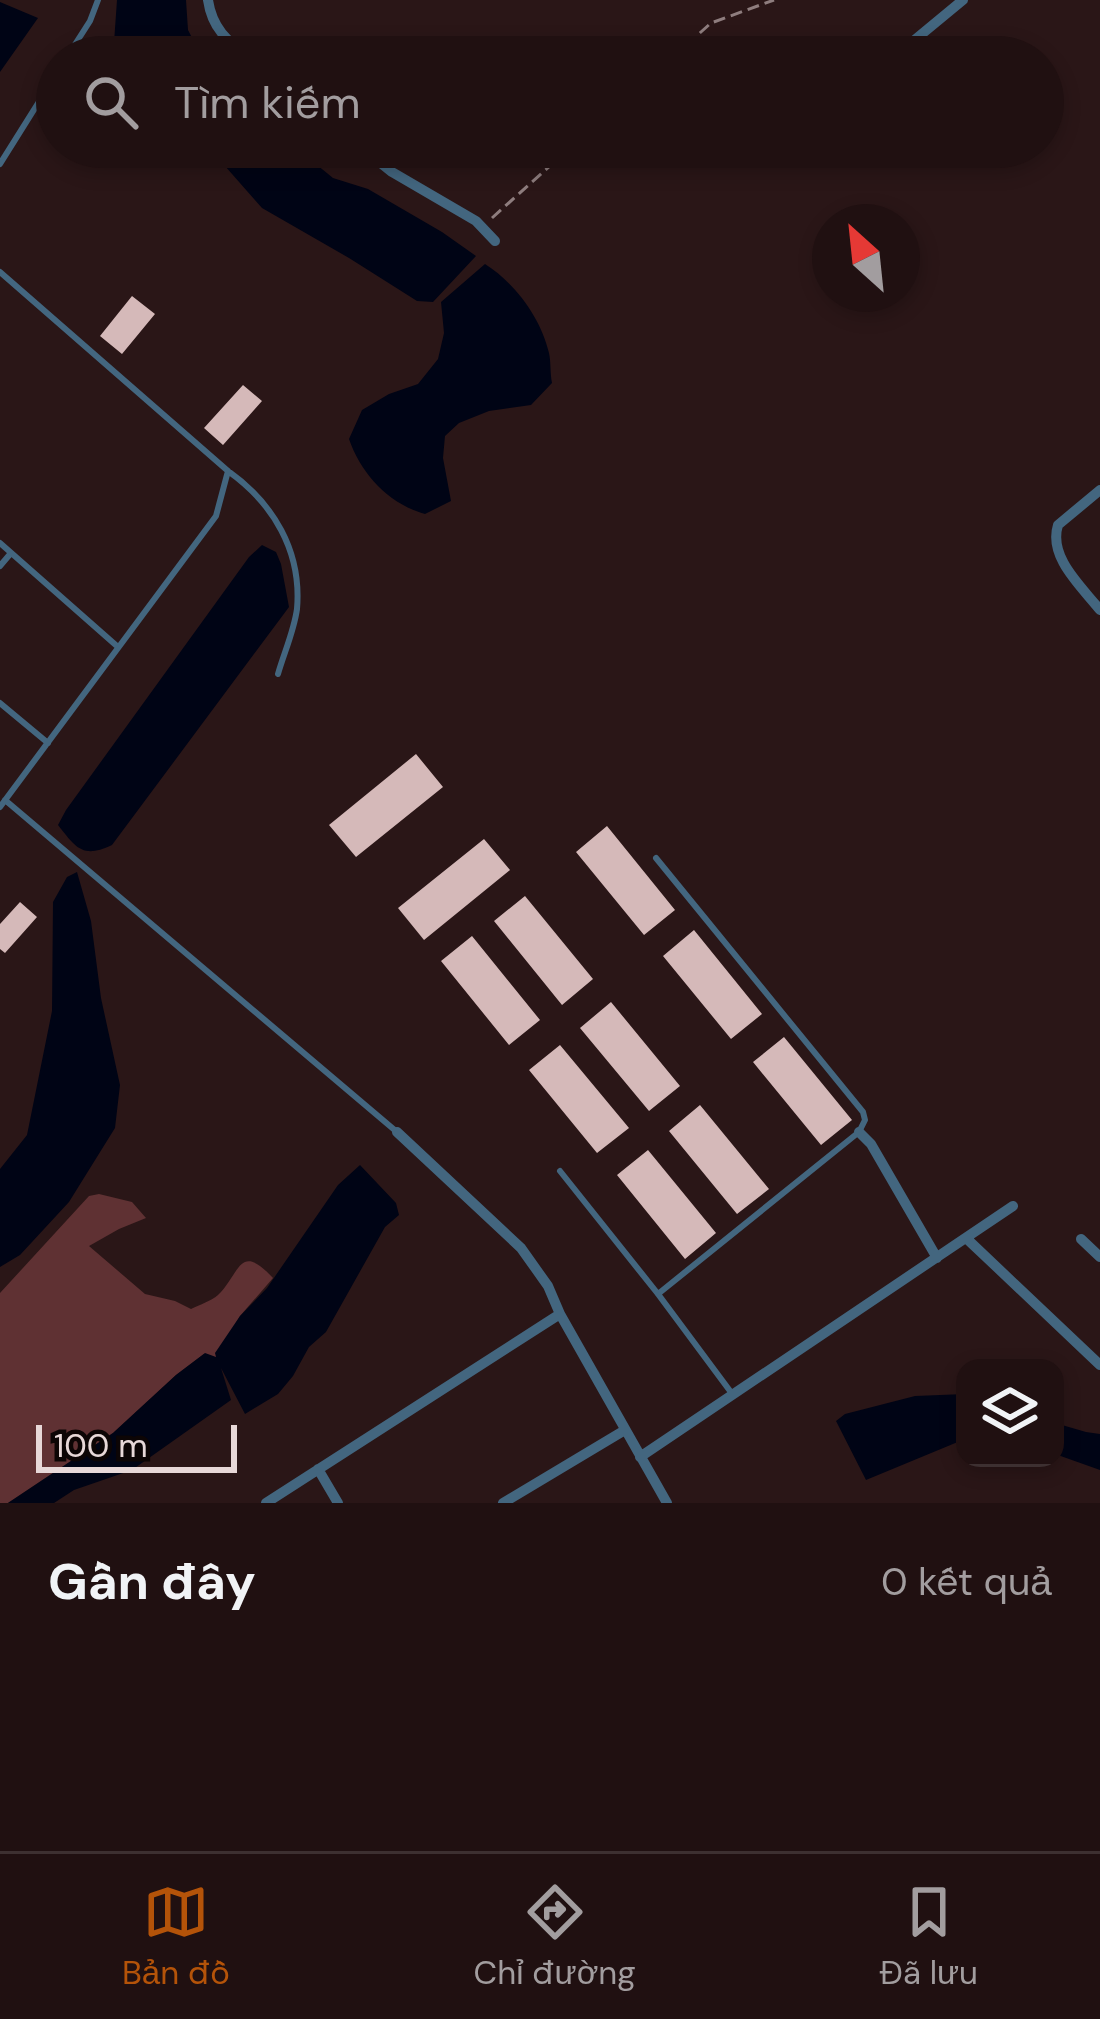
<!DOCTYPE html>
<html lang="vi">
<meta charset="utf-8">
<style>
body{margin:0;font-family:"DM Sans",sans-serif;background:#28191a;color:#f1f3f6}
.controls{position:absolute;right:36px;bottom:36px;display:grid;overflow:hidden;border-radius:24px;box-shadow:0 6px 18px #0003}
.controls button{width:108px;height:108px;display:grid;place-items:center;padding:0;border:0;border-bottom:3px solid #3d3031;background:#201011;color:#f1f3f6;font:60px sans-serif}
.compass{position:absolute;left:812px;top:204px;width:108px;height:108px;border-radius:50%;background:#201011;box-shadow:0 6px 18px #0003;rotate:333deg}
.scale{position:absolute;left:36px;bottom:30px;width:201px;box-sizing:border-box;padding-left:12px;border:6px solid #e7d8d8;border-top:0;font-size:33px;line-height:42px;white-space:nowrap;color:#e7d8d8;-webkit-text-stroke:9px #0c0505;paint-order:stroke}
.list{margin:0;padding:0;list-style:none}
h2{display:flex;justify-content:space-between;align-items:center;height:156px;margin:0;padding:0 48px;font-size:51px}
h2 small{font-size:39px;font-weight:400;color:#a29d9f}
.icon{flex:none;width:66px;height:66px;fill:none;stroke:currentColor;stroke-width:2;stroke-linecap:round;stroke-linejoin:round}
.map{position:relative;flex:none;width:1100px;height:1503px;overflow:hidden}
.search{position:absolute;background:#201011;box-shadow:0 6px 18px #0003;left:36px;right:36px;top:36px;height:132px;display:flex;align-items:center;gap:30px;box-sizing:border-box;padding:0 42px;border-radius:66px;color:#a29d9f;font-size:45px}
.sheet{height:348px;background:#201011}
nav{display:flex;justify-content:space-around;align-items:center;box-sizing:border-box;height:168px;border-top:3px solid #3d3031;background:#201011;font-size:33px;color:#a29d9f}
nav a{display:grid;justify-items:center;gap:6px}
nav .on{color:#b45309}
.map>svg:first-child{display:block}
.forest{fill:#5f3133}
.water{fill:#000415}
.building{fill:#d5b9b9}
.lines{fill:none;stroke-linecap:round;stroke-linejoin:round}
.path{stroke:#8e7d7e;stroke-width:3;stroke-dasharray:12 6;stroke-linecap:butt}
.service{stroke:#43667f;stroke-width:6}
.minor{stroke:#43667f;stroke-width:10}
</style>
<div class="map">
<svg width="1100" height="1503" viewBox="0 0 1100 1503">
<rect width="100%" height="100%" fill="#2a1617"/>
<path class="forest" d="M99,1194L132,1202L146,1218L119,1229L89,1246L145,1294L175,1301L191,1309C199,1305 211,1301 218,1295C240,1274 239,1241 273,1278L240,1316L217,1358L204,1354L176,1375L113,1433L8,1503H0V1293L89,1196Z"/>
<path class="water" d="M117,0H186L188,30L202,57H113Z
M0,2L38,18L0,72Z
M179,147H295L333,178L368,189L442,232L476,256L433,302L417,301L349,258L262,208L225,166Z
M485,264C515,283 541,318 549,353C551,362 550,373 552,383L531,405L489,411L459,423L445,436L443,458L451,501L425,514C389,504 361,474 349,439L362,410L389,394L418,384L438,359L444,333L441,302Z
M262,545L276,552L281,564L289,607L112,845C83,859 76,848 58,825L66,810L249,557Z
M77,872L91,921L101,998L120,1085L115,1128L69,1202L20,1255L0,1267V1169L27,1135L52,1011L53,902L67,877Z
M360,1165L396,1203L399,1215L385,1227L326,1332L309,1347L293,1376L278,1394L245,1414L221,1368L231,1400L132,1470L74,1490L54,1503H8L113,1433L176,1375L205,1353L216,1357L215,1353L240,1316L267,1288L338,1185Z
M965,1394V1439L866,1480L836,1421L845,1414L915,1396Z
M1055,1423L1086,1432L1100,1434V1470L1055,1454Z"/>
<path class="building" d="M132,296L155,314L122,354L100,336Z
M243,385L262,401L223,445L204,428Z
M416,754L443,787L356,857L329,825Z
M607,826L675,910L644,935L576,852Z
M484,839L510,870L424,940L398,908Z
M525,896L593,979L562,1005L494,921Z
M20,902L37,917L5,953L0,949V924Z
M694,930L762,1014L731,1039L663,956Z
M472,936L540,1020L509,1045L441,961Z
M611,1002L680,1086L649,1111L580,1028Z
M784,1037L852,1120L821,1145L753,1062Z
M560,1045L629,1128L597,1153L529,1070Z
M700,1105L769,1189L737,1214L669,1131Z
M648,1150L716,1233L685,1259L617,1175Z"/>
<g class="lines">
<path class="path" d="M673,57L711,23L774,0
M492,218L571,147"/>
<path class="service" d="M67,57L90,21L98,0
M0,164L57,73
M0,272L228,471C273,503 302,551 297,609C294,631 284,653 278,674
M0,543L118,647
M0,566L11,553
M0,703L48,743
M5,800L397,1132
M0,807L216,516L228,471
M656,858L863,1112L865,1120L859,1132L658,1294
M560,1171L658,1294L733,1395"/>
<path class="minor" d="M208,0C212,28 227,41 249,57
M894,57L963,0
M361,147L392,172L476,221L495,241
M1100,490L1058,525C1048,557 1081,586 1100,610
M397,1132L521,1248L548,1286L560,1314L667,1503
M859,1132L871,1144L937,1258
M966,1238L1100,1365
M1081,1239L1100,1257
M640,1457L1013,1206
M318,1469L338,1503
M266,1503L560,1314
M503,1503L625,1430"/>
</g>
</svg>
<div class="controls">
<button><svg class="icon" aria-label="layers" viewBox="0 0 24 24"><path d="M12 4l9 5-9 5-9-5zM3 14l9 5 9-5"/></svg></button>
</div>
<svg class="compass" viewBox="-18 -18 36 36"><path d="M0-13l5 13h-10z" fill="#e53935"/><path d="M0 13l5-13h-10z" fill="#a29d9f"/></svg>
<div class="scale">100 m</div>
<div class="search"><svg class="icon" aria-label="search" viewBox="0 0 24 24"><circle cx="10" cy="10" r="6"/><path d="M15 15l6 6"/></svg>Tìm kiếm</div>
</div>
<section class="sheet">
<h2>Gần đây<small>0 kết quả</small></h2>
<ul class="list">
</ul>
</section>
<nav>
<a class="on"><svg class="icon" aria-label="map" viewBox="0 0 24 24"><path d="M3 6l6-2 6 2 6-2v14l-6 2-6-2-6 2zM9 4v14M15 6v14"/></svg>Bản đồ</a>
<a><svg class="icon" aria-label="directions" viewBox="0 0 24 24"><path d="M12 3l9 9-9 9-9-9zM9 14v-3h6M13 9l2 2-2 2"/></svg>Chỉ đường</a>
<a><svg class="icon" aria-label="saved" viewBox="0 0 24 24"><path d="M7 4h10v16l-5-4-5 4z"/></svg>Đã lưu</a>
</nav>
